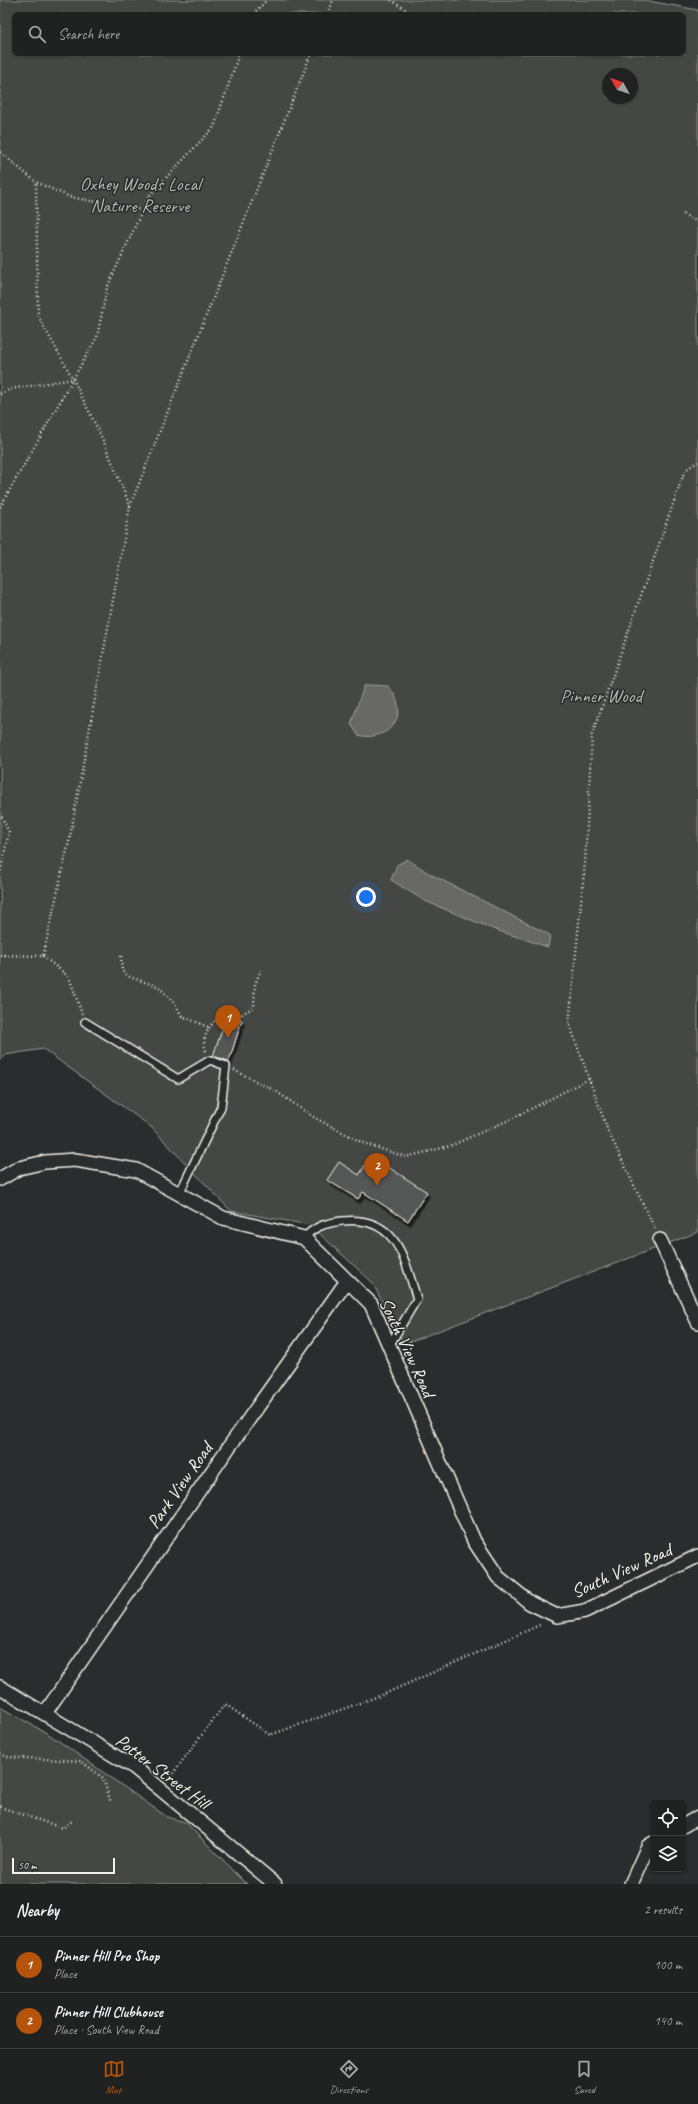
<!DOCTYPE html>
<meta charset="utf-8">
<style>
body{margin:0;font-family:Caveat,sans-serif;background:#282a2a;color:#f1f3f6}
.controls{position:absolute;right:12px;bottom:12px;display:grid;overflow:hidden;border-radius:6px;box-shadow:0 1px 3px #0004}
.controls button{width:36px;height:36px;display:grid;place-items:center;padding:0;border:0;border-bottom:1px solid #3d3f40;background:#202222;color:#f1f3f6;font:20px sans-serif}
.compass{position:absolute;left:602px;top:68px;width:36px;height:36px;border-radius:50%;background:#202222;box-shadow:0 1px 3px #0004;rotate:310deg}
.scale{position:absolute;left:12px;bottom:10px;width:103px;box-sizing:border-box;padding-left:4px;border:2px solid #f4f1e8;border-top:0;font-size:11px;line-height:14px;white-space:nowrap;color:#f4f1e8;-webkit-text-stroke:3px #2a2d2e;paint-order:stroke}
.you{position:absolute;left:366px;top:897px;width:14px;height:14px;margin:-10px;border:3px solid #fff;border-radius:50%;background:#1a73e8;box-shadow:0 0 0 6px #1a73e833}
.badge{display:grid;place-items:center;width:26px;height:26px;border-radius:50%;background:#b45309;color:#fff;font-size:13px;font-weight:700}
.pin{position:absolute;translate:-50% -33px;filter:drop-shadow(0 1px 2px #0008)}
.pin::after{content:'';position:absolute;top:21px;width:14px;height:12px;background:inherit;clip-path:polygon(0 0,100% 0,50% 100%)}
.list{margin:0;padding:0;list-style:none}
h2{display:flex;justify-content:space-between;align-items:center;height:52px;margin:0;padding:0 16px;font-size:17px}
h2 small{font-size:13px;font-weight:400;color:#a2a4a5}
.list li{display:grid;grid-template-columns:26px 1fr auto;gap:12px;align-items:center;box-sizing:border-box;height:56px;padding:0 16px;border-top:1px solid #3d3f40}
.list b{display:block;font-size:15px;white-space:nowrap}
.list p{margin:0;font-size:13px;white-space:nowrap;color:#a2a4a5}
.list em{font-size:13px;font-style:normal;color:#a2a4a5}
.icon{flex:none;width:22px;height:22px;fill:none;stroke:currentColor;stroke-width:2;stroke-linecap:round;stroke-linejoin:round}
.map{position:relative;flex:none;width:698px;height:1884px;overflow:hidden}
.search{position:absolute;background:#202222;box-shadow:0 1px 3px #0004;left:12px;right:12px;top:12px;height:44px;display:flex;align-items:center;gap:10px;box-sizing:border-box;padding:0 14px;border-radius:6px;color:#a2a4a5;font-size:15px}
.sheet{height:164px;background:#202222}
nav{display:flex;justify-content:space-around;align-items:center;box-sizing:border-box;height:56px;border-top:1px solid #3d3f40;background:#202222;font-size:11px;color:#a2a4a5}
nav a{display:grid;justify-items:center;gap:2px}
nav .on{color:#b45309}
.map>svg:first-child{display:block}
.green{fill:#444645;stroke:#9c9c96;fill-rule:evenodd}
.water{fill:#676866;stroke:#9f9f9a}
.building{fill:#555756;stroke:#f4f1e8;filter:url(#shadow)}
.lines{fill:none;stroke-linecap:round;stroke-linejoin:round}
.service-casing{stroke:#f4f1e8;stroke-width:10}
.minor-casing{stroke:#f4f1e8;stroke-width:16}
.path{stroke:#f4f1e8;stroke-width:2.5;stroke-dasharray:1 3;stroke-linecap:butt}
.service{stroke:#2a2d2e;stroke-width:7}
.minor{stroke:#2a2d2e;stroke-width:13}
.labels{text-anchor:middle;stroke-width:3;stroke-linejoin:round;paint-order:stroke}
.park-label{font-size:19px;fill:#b6b5af;stroke:#2a2d2e}
.street-label{font-size:19px;fill:#f4f1e8;stroke:#2a2d2e}
</style>
<div class="map">
<svg width="698" height="1884" viewBox="0 0 698 1884">
<defs>
<filter id="shadow"><feDropShadow dx="2.5" dy="4.5" stdDeviation="0" flood-color="#0009"/></filter>
</defs>
<rect width="100%" height="100%" fill="#2a2d2e"/>
<filter id="ink" filterUnits="userSpaceOnUse"><feTurbulence type="fractalNoise" baseFrequency=".025" numOctaves="2"/><feDisplacementMap in="SourceGraphic" scale="8" xChannelSelector="R" yChannelSelector="G"/><feConvolveMatrix kernelMatrix="1 2 1 2 8 2 1 2 1" color-interpolation-filters="sRGB"/></filter>
<g filter="url(#ink)">
<path class="green" d="M0,0H643L698,10V1232L404,1344L372,1282L310,1225L231,1211L150,1126L43,1049L5,1055L0,1061ZM14,14H684V54H14ZM608,74H632V98H608Z
M0,1707L50,1735L167,1817L185,1822L247,1884H0Z"/>
<path class="water" d="M371,685L388,686C390,689 394,693 395,696C408,722 382,742 358,735L351,724L364,686Z
M407,859L430,874L550,935L548,947L493,929L425,901L391,880L397,865Z"/>
<path class="building" d="M227,1015L242,1020L229,1061L213,1056Z
M371,1156L427,1192L408,1221L363,1192L358,1199L327,1180L339,1162L359,1175Z"/>
<g class="lines">
<defs>
<path id="service" d="M85,1022L178,1079L210,1060L226,1066L221,1107L179,1194
M304,1238C315,1226 326,1223 342,1221C397,1215 404,1258 417,1299L389,1346"/>
<path id="minor" d="M0,1179L19,1168L45,1162L75,1160L136,1170L223,1218L304,1238L371,1304L474,1541L498,1577L530,1603L557,1616L585,1611L698,1556
M660,1240L698,1322
M0,1687L135,1768L275,1884
M45,1713L229,1447L347,1281
M683,1826L698,1817
M631,1884L648,1846L653,1843"/>
</defs>
<use href="#service" class="service-casing"/>
<use href="#minor" class="minor-casing"/>
<path class="path" d="M391,0L412,14
M253,14L267,0
M328,14L333,0
M0,152L36,182L70,197L142,210
M683,214L698,222
M0,394L11,389L73,379
M130,506L311,54
M0,507L97,337L107,288L149,196L214,127L239,54
M0,813L9,832L0,873
M0,955L43,956L70,837L130,506L103,440L73,379L38,316L36,182
M43,956L69,977L82,1014
M121,956L122,971L130,977L159,987L175,1004L182,1016L208,1027
M206,1051C200,1034 213,1023 223,1012L242,1014L254,1007L255,984L261,970
M234,1070L277,1092L315,1118L363,1143L406,1157L450,1146L509,1120L589,1079
M655,1229L608,1131L569,1023L585,862L592,735L685,470L698,462
M0,1754L7,1757L81,1761L103,1778L111,1803
M168,1780L225,1704L270,1735L382,1695L542,1624
M0,1807L63,1828L72,1821"/>
<use href="#service" class="service"/>
<use href="#minor" class="minor"/>
</g>
</g>
<g class="labels">
<g class="park-label">
<text x="140" y="190">Oxhey Woods Local<tspan x="140" dy="22">Nature Reserve</tspan></text>
<text x="601" y="702">Pinner Wood</text>
</g>
<g class="street-label">
<text transform="translate(408 1347) rotate(65)" y="7">South View Road</text>
<text transform="translate(179 1485) rotate(-55)" y="7">Park View Road</text>
<text transform="translate(621 1570) rotate(-24)" y="7">South View Road</text>
<text transform="translate(163 1771) rotate(37)" y="7">Potter Street Hill</text>
</g>
</g>
</svg>
<div class="controls">
<button><svg class="icon" aria-label="locate" viewBox="0 0 24 24"><circle cx="12" cy="12" r="6"/><path d="M12 2v4M12 18v4M2 12h4M18 12h4"/></svg></button>
<button><svg class="icon" aria-label="layers" viewBox="0 0 24 24"><path d="M12 4l9 5-9 5-9-5zM3 14l9 5 9-5"/></svg></button>
</div>
<svg class="compass" viewBox="-18 -18 36 36"><path d="M0-13l5 13h-10z" fill="#e53935"/><path d="M0 13l5-13h-10z" fill="#a2a4a5"/></svg>
<div class="scale">50 m</div>
<div class="you"></div>
<div class="pin badge" style="left:228px;top:1038px">1</div>
<div class="pin badge" style="left:377px;top:1186px">2</div>
<div class="search"><svg class="icon" aria-label="search" viewBox="0 0 24 24"><circle cx="10" cy="10" r="6"/><path d="M15 15l6 6"/></svg>Search here</div>
</div>
<section class="sheet">
<h2>Nearby<small>2 results</small></h2>
<ul class="list">
<li><span class="badge">1</span><div><b>Pinner Hill Pro Shop</b><p>Place</p></div><em>100 m</em></li>
<li><span class="badge">2</span><div><b>Pinner Hill Clubhouse</b><p>Place · South View Road</p></div><em>140 m</em></li>
</ul>
</section>
<nav>
<a class="on"><svg class="icon" aria-label="map" viewBox="0 0 24 24"><path d="M3 6l6-2 6 2 6-2v14l-6 2-6-2-6 2zM9 4v14M15 6v14"/></svg>Map</a>
<a><svg class="icon" aria-label="directions" viewBox="0 0 24 24"><path d="M12 3l9 9-9 9-9-9zM9 14v-3h6M13 9l2 2-2 2"/></svg>Directions</a>
<a><svg class="icon" aria-label="saved" viewBox="0 0 24 24"><path d="M7 4h10v16l-5-4-5 4z"/></svg>Saved</a>
</nav>
